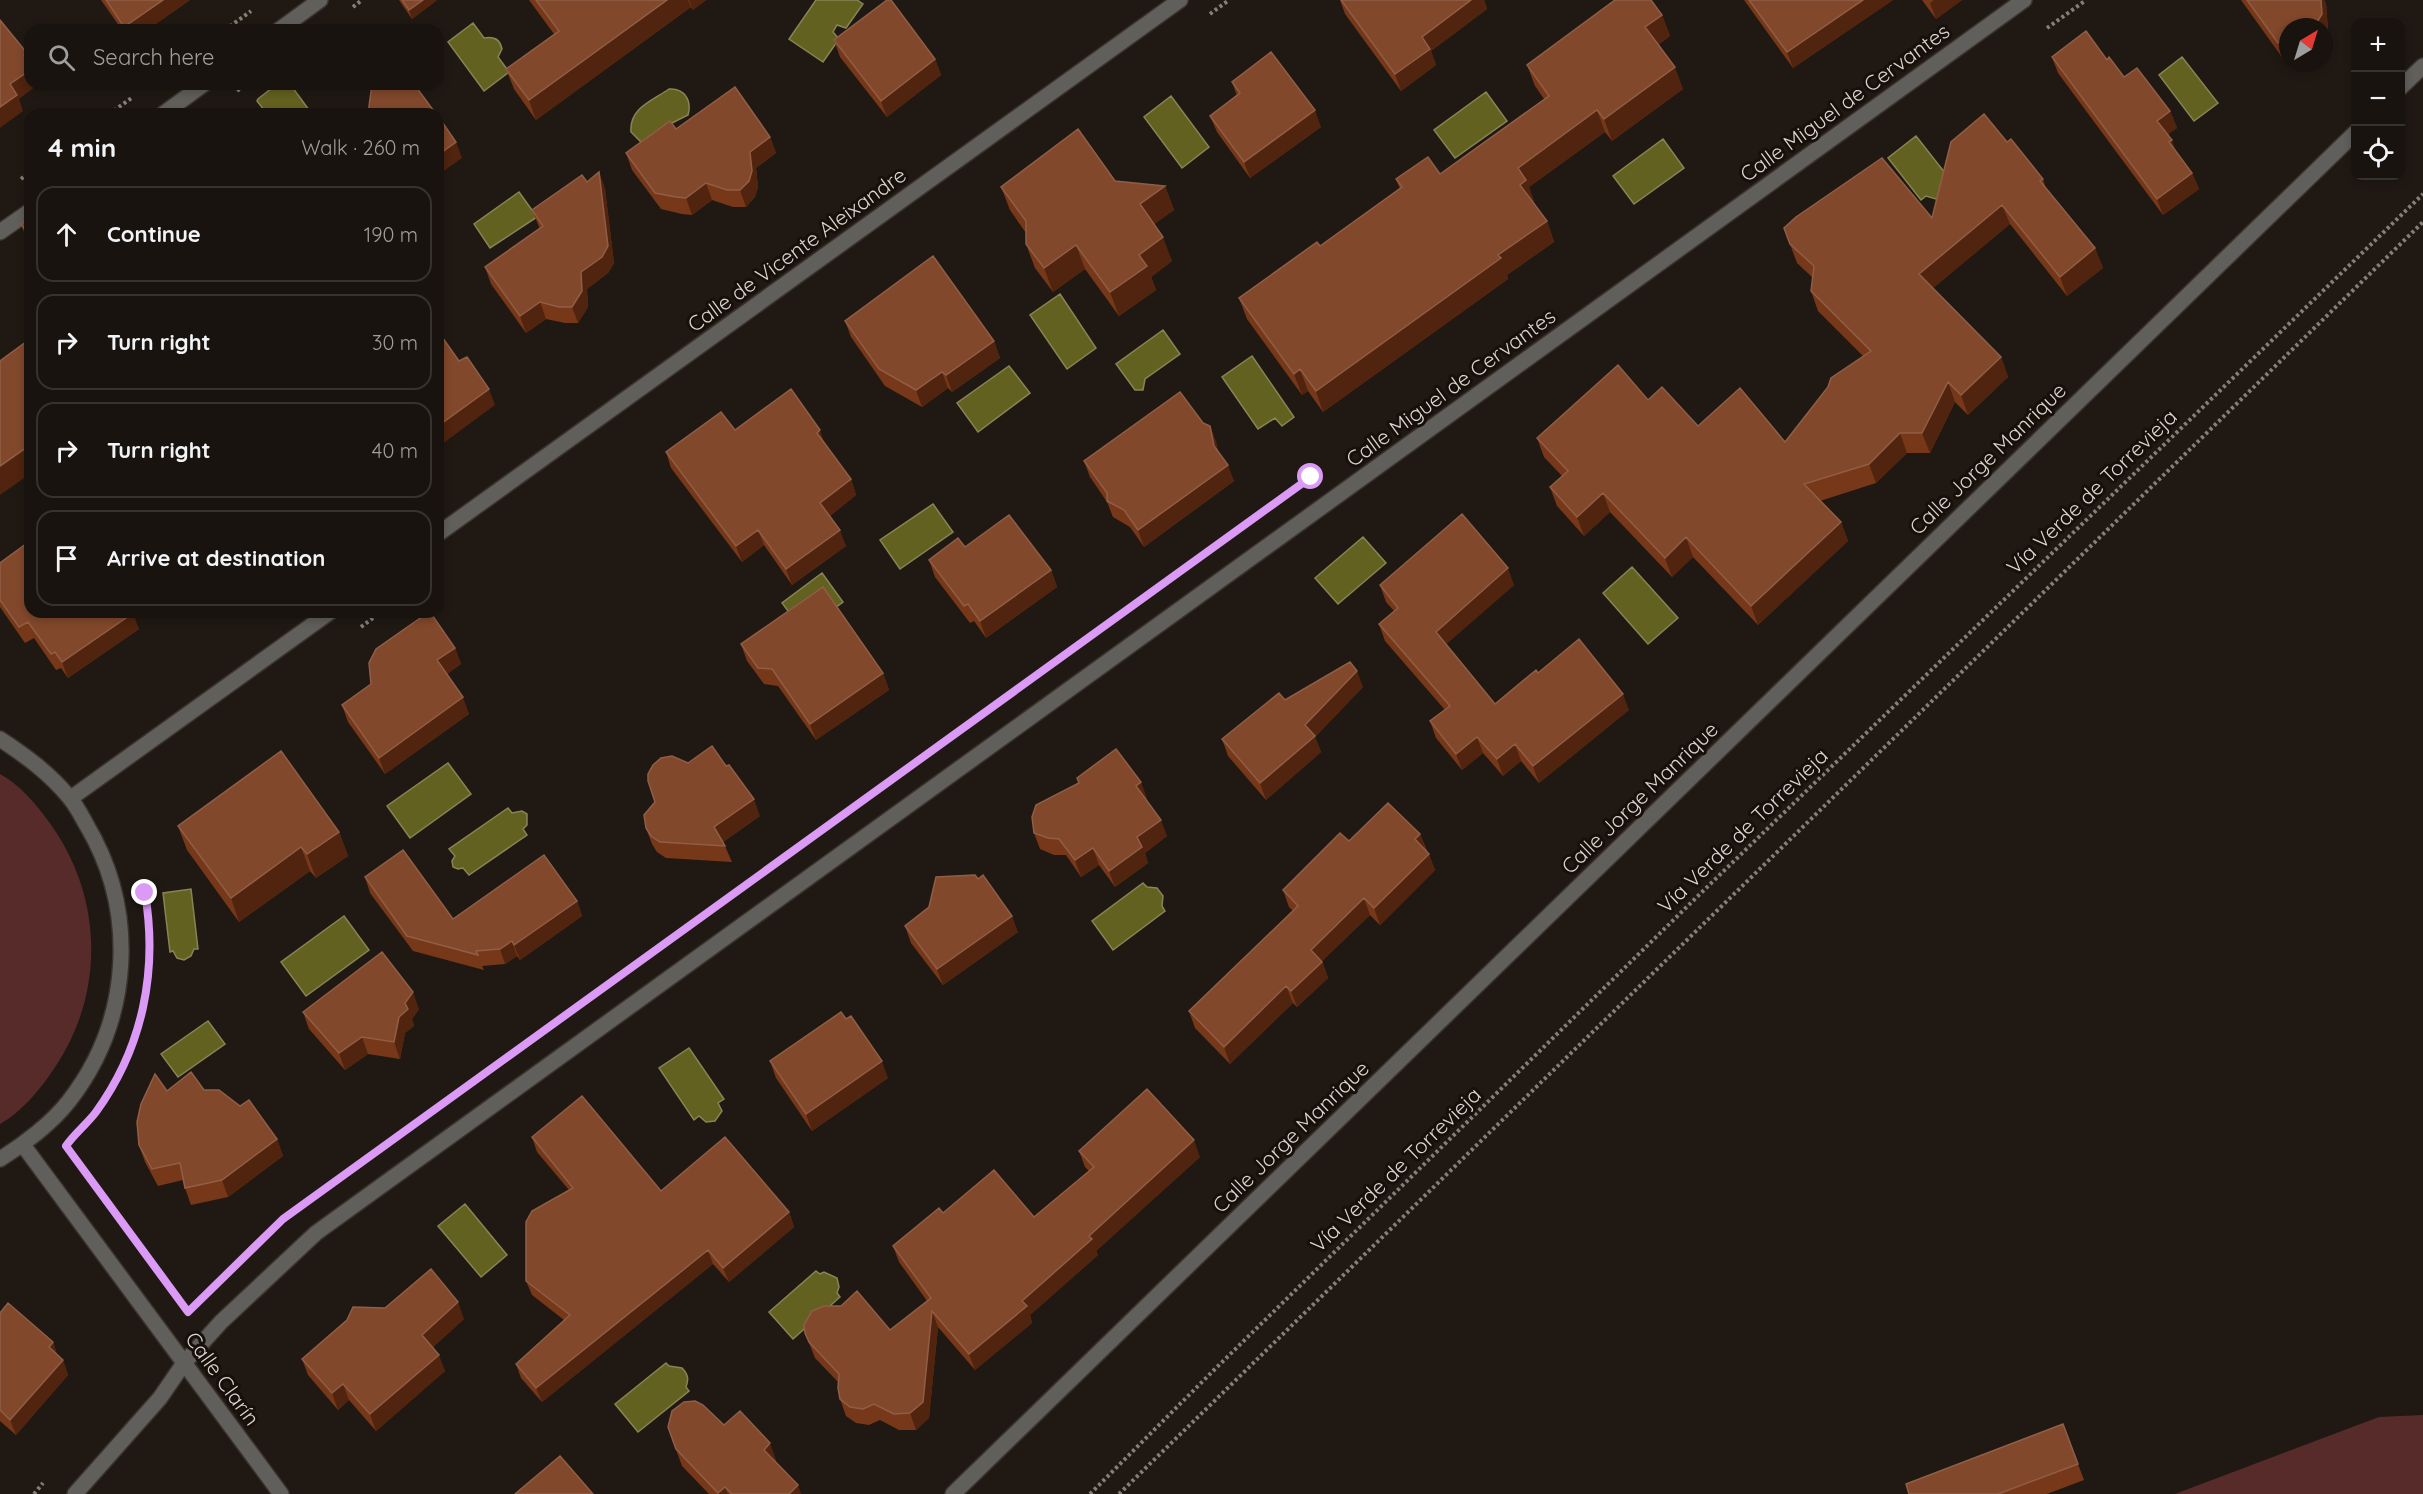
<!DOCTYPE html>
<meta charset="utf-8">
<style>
body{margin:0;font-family:Quicksand,sans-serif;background:#25201c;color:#f1f3f6}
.controls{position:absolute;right:18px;top:18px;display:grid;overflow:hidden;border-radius:12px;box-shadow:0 3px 9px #0003}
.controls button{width:54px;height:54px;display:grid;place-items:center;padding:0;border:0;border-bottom:2px solid #36322e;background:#18130e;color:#f1f3f6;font:30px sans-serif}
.compass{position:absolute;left:2279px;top:18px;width:54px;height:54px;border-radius:50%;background:#18130e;box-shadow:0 3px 9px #0003;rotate:38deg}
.stop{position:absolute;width:18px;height:18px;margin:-14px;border:4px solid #db9af6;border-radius:50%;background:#fff}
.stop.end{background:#db9af6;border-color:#fff;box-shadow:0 2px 6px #0008}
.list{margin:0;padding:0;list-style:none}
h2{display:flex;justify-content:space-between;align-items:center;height:78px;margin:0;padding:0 24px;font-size:26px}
h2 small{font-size:20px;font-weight:400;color:#9f9e9e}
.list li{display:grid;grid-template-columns:39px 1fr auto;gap:18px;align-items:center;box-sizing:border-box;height:96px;margin:0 12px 12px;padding:0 12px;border:2px solid #36322e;border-radius:18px}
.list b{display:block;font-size:22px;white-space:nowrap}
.list em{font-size:20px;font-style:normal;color:#9f9e9e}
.icon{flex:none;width:33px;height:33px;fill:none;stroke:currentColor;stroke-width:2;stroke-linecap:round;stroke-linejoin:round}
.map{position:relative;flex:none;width:2423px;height:1494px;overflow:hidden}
.search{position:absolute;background:#18130e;box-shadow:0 3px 9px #0003;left:24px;top:24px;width:420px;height:66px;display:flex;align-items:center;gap:15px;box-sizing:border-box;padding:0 21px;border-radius:18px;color:#9f9e9e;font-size:22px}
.panel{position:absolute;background:#18130e;box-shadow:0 3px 9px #0003;left:24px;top:108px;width:420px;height:510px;border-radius:18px}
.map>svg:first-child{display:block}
.green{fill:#582b2b}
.water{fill:#636120;stroke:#878455;stroke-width:1.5}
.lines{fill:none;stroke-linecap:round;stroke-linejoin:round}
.minor-casing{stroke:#3a332d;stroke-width:18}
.path{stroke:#847f79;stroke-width:4;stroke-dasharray:3 3;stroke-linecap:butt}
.minor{stroke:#615f5b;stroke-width:15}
.wall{fill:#773719}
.shaded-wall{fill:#50240e}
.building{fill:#82482c;stroke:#905e46;stroke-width:1.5}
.route{stroke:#db9af6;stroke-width:8}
.labels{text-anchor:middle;stroke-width:6;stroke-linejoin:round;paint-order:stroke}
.street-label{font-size:21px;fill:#dad5d0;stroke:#17100a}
</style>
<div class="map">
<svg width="2423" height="1494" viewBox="0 0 2423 1494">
<rect width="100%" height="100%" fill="#201913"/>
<path class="green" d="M0,774C19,784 36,804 49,822C104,897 106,996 51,1073C38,1092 21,1112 0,1124Z
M2423,1415V1494H2175L2379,1417Z"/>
<path class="water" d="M816,0H857L863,4L846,28L837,25L833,32L839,39L823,62L789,39Z
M473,23L484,38C494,36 500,39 502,49L498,57L509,72L484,91L448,42Z
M2182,57L2218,103L2194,121L2159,75Z
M277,84H290L312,114H267L257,101L258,99Z
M669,89C685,88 692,101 688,115L670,124L642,143L631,132C629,108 652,101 669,89Z
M1486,92L1507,121L1455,158L1434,130Z
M1171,96L1209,147L1182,168L1144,117Z
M1916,136L1949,178L1941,196L1936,199L1926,196L1921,200L1888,158Z
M1663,139L1684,168L1634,204L1613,176Z
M519,192L537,217L490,248L474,224Z
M1060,294L1096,348L1067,369L1030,315Z
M1163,330L1180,354L1145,379L1143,390H1135L1116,364Z
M1252,356L1294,417L1282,426L1275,418L1258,429L1222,377Z
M1009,366L1030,393L978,432L957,403Z
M933,504L953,532L900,569L880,540Z
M1363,537L1386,563L1338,604L1315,578Z
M1632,567L1678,618L1648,644L1603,593Z
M822,573L843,602L803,631L782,603Z
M448,763L471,794L410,838L387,806Z
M508,808L512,813L522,811L527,814V825L523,829L527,835L469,875L463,868L458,869L453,867L452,861L455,856L449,849Z
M1143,883L1147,887L1157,888L1163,896L1162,906L1165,911L1113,950L1092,921Z
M191,889L198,949H194L191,956L184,960L177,958L173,951L170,952L163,893Z
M344,916L369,950L306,996L281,962Z
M208,1021L225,1044L178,1077L161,1054Z
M689,1048L724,1099L718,1103L722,1111L715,1121L706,1122L699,1116L694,1120L659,1068Z
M465,1204L507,1255L481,1277L438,1226Z
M816,1271L820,1274L824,1272L837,1278L839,1287L837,1293L840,1297L793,1339L769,1312Z
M666,1363L669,1366L682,1368C688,1374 689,1379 686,1387L689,1391L638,1432L615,1404Z"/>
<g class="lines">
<defs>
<path id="minor" d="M279,30L320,0
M2400,88L2423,66
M163,114L204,84
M0,232L30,211
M438,534L1180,0
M0,739C26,756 49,773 69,797C76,805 81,815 86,824C138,911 132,1020 69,1101C52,1123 23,1145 0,1159
M71,798L330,612
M23,1145L281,1494
M75,1494L160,1398L184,1363L221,1322L316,1233L2024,0
M953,1494L2356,132"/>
</defs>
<use href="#minor" class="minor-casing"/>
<path class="path" d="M353,7L362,0
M1210,14L1229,0
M2047,28L2086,0
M225,30L251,11
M237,91L246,84
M109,114L133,97
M21,179L30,172
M361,627L381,612
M34,1494L43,1483
M1090,1494L1214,1370L1701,893L2423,194
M1119,1494L2423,222"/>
<use href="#minor" class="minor"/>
</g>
<path class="wall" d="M101,0H190L147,30H122Z
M399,0H437L412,19Z
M529,0H706L693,10L691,7L536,120L514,89L506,69L554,34Z
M1340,0H1484L1487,9L1431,51L1436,65L1401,91L1345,14Z
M1744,0H1893L1793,68Z
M1922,0H1962L1936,19Z
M2241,0H2324L2326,4L2328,30L2324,27H2288V57L2284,60Z
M1662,15L1670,36L1659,44L1683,89L1612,141L1605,132L1529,187L1534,202H1533L1547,221L1554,242L1507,275L1508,279L1323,412L1308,391L1302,395L1247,319L1239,298L1320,246L1400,189L1396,179L1440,174L1544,99L1535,86L1527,65Z
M834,40L935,59L941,75L887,117L840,57Z
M2052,57L2107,60L2124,77L2170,111L2177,128L2168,134L2175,150L2192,173L2199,189L2163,215L2058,73Z
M1232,82L1321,127L1250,178L1217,132L1210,116L1237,96Z
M676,129L770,137L776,153L756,168L758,187L755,197L746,207H733L712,200L692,215L682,214L661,209L632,170L626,153Z
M2007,142L2043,179L2046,189L2095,248L2103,268L2067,296L2010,224L1933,288L2001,357L2008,377L1968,415L1955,402L1930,453H1907L1876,483L1820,501L1841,522L1848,541L1758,625L1693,557L1672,577L1610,512L1584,536L1557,506L1550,487L1562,476L1544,457L1537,438L1648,400L1698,426L1785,442L1828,387L1863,356L1818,311L1811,291L1813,278L1797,263L1784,228L1932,218Z
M599,172L605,189L614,263L608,273L587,289L588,307L578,323H565L546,319L526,333L491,284L485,267L540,229L532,210L587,182Z
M1115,181L1165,186L1174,210L1154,224L1172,261L1151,277L1156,290L1119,316L1085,269L1053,292L1035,268L1026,244V233L1010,210L1001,187Z
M30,218V248L21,224Z
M845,321L994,341L1000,358L952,392L948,388L922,407L885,386L851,337Z
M1203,423L1210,426L1216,442L1218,451L1234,481L1144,547L1130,527L1113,517L1107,502L1090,477L1084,461Z
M735,430L825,445L851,479L856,495L830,516L846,546L792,585L764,545L742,562L671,468L666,452Z
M929,560L1051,570L1057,587L986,638L974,621L970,623L935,577Z
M0,563L139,629L68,678L61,668L56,670L34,638L25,643L0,607Z
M1380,585H1514L1446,644L1495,704L1538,673L1629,710L1539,783L1521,761L1503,776L1483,753L1462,770L1436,738L1430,721L1445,710L1385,641L1379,624L1394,611L1386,602Z
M741,644L883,673L889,690L816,740L778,686L764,684L747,661Z
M455,648L461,664L447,674L469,714L385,774L348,722L342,705Z
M1363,687L1315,737L1321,752L1266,800L1228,756L1222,739L1285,700Z
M1147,798L1146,799L1167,836L1145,853L1148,863L1115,887L1099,865L1081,877L1066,855H1054L1040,849L1034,833Z
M760,816L723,842L725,846L732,862L666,858L657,852L652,844L646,828Z
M178,826L339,832L348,856L316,878L310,871L239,922L187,850Z
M1420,834L1435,870L1380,925L1370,915L1322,961L1328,978L1297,1007L1293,1003L1230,1064L1195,1028L1189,1011L1293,911L1289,907L1283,890L1349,841Z
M365,877L453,919L577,901L582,916L520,960L517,956L505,964L482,966L484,970L413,951L370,893Z
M905,926L1018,932L943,985L911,943Z
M419,1009L412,1019L414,1026L405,1033L400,1059L368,1054L345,1070L309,1029L303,1012Z
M770,1061L888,1078L812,1131L776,1078Z
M204,1090L277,1139L283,1156L228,1197L191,1205L185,1188L183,1180L158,1186L145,1162L139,1145L167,1091Z
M532,1137L661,1191L789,1212L794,1227L729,1282L713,1264L542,1402L521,1378L516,1364L564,1320L532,1295L526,1281L569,1190L537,1152Z
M1079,1151L1200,1157L1096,1251L1098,1255L1030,1315L1032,1323L975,1370L938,1327L929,1418L916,1430H899L880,1420L869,1425L856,1423L846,1416L840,1399L839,1383L815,1358L805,1333L890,1330L927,1301L899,1262L893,1246L943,1213L1034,1217L1089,1171L1085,1167Z
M0,1313L53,1342L57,1355L63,1360L68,1375L16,1435L0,1421Z
M464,1319L433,1347L445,1371L376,1431L349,1400L338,1410L308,1375L302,1359Z
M2063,1424L2084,1480L2047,1494H1909Z
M724,1425L776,1460L775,1462L801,1494H709L682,1466L668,1427Z"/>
<path class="shaded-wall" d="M163,0H190L147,30H125L124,27Z
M423,0H437L412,19L409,10Z
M667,0H688L691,7L536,120L529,100Z
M689,0H706L693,10Z
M1471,0H1484L1487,9L1431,51L1436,65L1401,91L1395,74L1422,37Z
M1863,0H1893L1793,68L1787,52Z
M1934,0H1962L1936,19L1930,3Z
M2321,0H2324L2326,4L2328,30L2324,37V27H2314Z
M1662,15L1670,36L1653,48L1645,27Z
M2288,36V57L2284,60L2278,43Z
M27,53L30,63V84H39L19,99L23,111L0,128V107L24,55Z
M935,59L941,75L887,117L881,101Z
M1675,67L1683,89L1612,141L1604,119Z
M1315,110L1321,127L1250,178L1244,162Z
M1597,110L1605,132L1529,187L1534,202L1528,206L1520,185L1518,168Z
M2170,111L2177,128L2163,137L2157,121Z
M770,137L776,153L756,168L758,187L755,197L746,207L740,190L750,152Z
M2172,140L2178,157L2169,142Z
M456,142L462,158L438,175V155Z
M599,172L605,189L614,263L608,273L587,289L588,307L578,323L572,307L581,272Z
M2192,173L2199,189L2163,215L2157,199Z
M706,183L712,200L692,215L686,198Z
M1165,186L1174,210L1149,228L1140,204Z
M2002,205L2010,224L1926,294L1919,274Z
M1547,221L1554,242L1507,275L1508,279L1323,412L1316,391L1498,255Z
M1163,237L1172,261L1151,277L1156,290L1119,316L1110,292L1139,255Z
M1076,245L1085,269L1053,292L1044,268Z
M2095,248L2103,268L2067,296L2060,277Z
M540,302L546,319L526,333L520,316Z
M994,341L1000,358L952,392L946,375Z
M2001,357L2008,377L1968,415L1961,395Z
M1300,369L1308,391L1302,395L1294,374Z
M942,372L948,388L922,407L916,390Z
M1948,382L1955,402L1930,453L1922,433Z
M489,389L495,405L438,447V426Z
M1210,426L1216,442L1221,463L1214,446Z
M820,430L825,445L817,433Z
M1900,433L1907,453L1876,483L1869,464Z
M30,445V474L0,495V466Z
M1228,465L1234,481L1144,547L1138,530Z
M851,479L856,495L826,519L820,503Z
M1603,493L1610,512L1584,536L1577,517Z
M1841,522L1848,541L1758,625L1751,606Z
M758,530L764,545L742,562L736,546Z
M840,530L846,546L792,585L786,569Z
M1686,537L1693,557L1672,577L1665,558Z
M1508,568L1514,585L1442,648L1436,632Z
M1051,570L1057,587L986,638L980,621Z
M133,613L139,629L68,678L62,662Z
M455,648L461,664L443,677L437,660Z
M1357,671L1363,687L1315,737L1321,752L1266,800L1260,783L1305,725Z
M883,673L889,690L816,740L810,724Z
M1623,694L1629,710L1539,783L1533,766Z
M463,697L469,714L385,774L379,758Z
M1477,737L1483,753L1462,770L1456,754Z
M1515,744L1521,761L1503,776L1497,759Z
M1141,782L1147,798L1142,803L1136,786Z
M754,799L760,816L720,844L714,827Z
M1161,820L1167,836L1145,853L1148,863L1115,887L1109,871L1137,837Z
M339,832L348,856L316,878L307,854Z
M1420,834L1426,851L1415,839Z
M301,847L310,871L239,922L231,898Z
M1093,848L1099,865L1081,877L1075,860Z
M1429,854L1435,870L1380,925L1374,908Z
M1364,898L1370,915L1317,966L1311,950Z
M577,901L582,916L520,960L514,945Z
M1012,916L1018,932L943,985L937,969Z
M512,941L517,956L505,964L500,949Z
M1322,962L1328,978L1297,1007L1291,991Z
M1286,986L1293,1003L1230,1064L1224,1047Z
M413,992L419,1009L412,1019L414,1026L405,1033L400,1059L394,1042L399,1017L405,1003Z
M362,1037L368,1054L345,1070L339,1053Z
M882,1061L888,1078L812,1131L806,1114Z
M277,1139L283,1156L228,1197L222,1180Z
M1194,1140L1200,1157L1096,1251L1098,1255L1030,1315L1032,1323L975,1370L969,1354L1022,1301L1089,1236Z
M789,1212L794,1227L729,1282L723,1268Z
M708,1250L713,1264L542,1402L536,1388Z
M458,1302L464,1319L428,1351L422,1335Z
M932,1311L938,1327L929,1418L916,1430L910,1413Z
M53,1342L58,1357L49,1347Z
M439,1355L445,1371L376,1431L370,1414Z
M63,1360L68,1375L16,1435L10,1420Z
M343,1384L349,1400L338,1410L332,1393Z
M770,1443L776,1460L770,1467L764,1450Z
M798,1485L801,1494H789Z
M725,1487L728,1494H719L718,1493Z"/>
<path class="building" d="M106,0H163L124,27Z
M402,0H423L409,10Z
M536,0H667L529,100L506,69L559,31Z
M887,0H891L935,59L881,101L834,40Z
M1341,0H1471L1422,37L1430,49L1395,74Z
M1615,0H1651L1662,15L1645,27L1675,67L1604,119L1597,110L1518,168L1526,180L1520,185L1547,221L1498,255L1501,258L1316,391L1300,369L1294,374L1239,298L1317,242L1320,246L1402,187L1396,179L1428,157L1440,174L1549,96L1527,65Z
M1749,0H1863L1787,52Z
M2247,0H2321L2322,14L2314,27H2288V36L2278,43Z
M0,20L27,53L24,55L30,63V70L10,84L17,95L0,107Z
M2086,31L2107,60L2109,57L2124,77L2137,68L2170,111L2157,121L2172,140L2169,142L2192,173L2157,199L2052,57Z
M1271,52L1315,110L1244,162L1210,116L1240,93L1232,82Z
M372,84H414L436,114H368Z
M735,87L770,137L750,152L752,171L749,181L740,190H727L706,183L686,198L676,197L655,193L626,153L670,121L676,129Z
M1984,114L2007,142L2011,139L2043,179L2040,181L2095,248L2060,277L2002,205L1919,274L2001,357L1961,395L1948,382L1922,433H1900L1869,464L1804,484L1841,522L1751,606L1686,537L1665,558L1603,493L1577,517L1550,487L1568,471L1537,438L1618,365L1648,400L1662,387L1698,426L1740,388L1785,442L1828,387L1831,378L1871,351L1811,291L1814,266L1790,244L1784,228L1796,217L1882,158L1932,218L1951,142Z
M438,116L456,142L438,155Z
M1078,129L1115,181L1165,186L1140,204L1163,237L1139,255L1147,266L1110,292L1076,245L1044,268L1026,244V221L1001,187Z
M599,172L608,246L602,257L581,272L582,291L572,307H559L540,302L520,316L485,267L543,226L532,210L582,175L587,182Z
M30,218V237L21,224Z
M933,256L994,341L946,375L942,372L916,390L879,369L845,321Z
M440,334L459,361L467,357L489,389L438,426V336Z
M30,339V445L0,466V361Z
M791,389L820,430L817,433L851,479L820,503L840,530L786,569L758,530L736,546L666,452L721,412L735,430Z
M1180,392L1203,423L1210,426L1214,446L1228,465L1138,530L1124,510L1107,501V493L1084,461Z
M1462,514L1508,568L1436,632L1495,704L1536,670L1538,673L1579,639L1623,694L1533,766L1515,744L1497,759L1477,737L1456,754L1430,721L1450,706L1379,624L1398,608L1380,585Z
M1009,515L1051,570L980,621L968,604L964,606L929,560L958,538L965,547Z
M30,541V612H133V613L62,662L55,652L51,654L28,622L19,627L0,600V563Z
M823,587L883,673L810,724L772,669L758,668L741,644Z
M429,612H430L455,648L437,660L463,697L379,758L342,705L371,684L369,663L376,649Z
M1350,662L1357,671L1305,725L1315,736L1260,783L1222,739L1279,693L1285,700Z
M712,746L726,766L729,765L754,799L714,827L725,846L660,842L651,836L646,828L644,815L655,802L648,781V774L653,765L661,758L672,756L688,763Z
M1116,749L1141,782L1136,786L1161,820L1137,837L1142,847L1109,871L1093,848L1075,860L1059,839L1048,838L1034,833L1032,817L1036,805L1079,783L1077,778Z
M281,751L339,832L307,854L301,847L231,898L178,826Z
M1388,803L1420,834L1415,839L1429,854L1374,908L1364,898L1311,950L1322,962L1291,991L1286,986L1224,1047L1189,1011L1298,906L1283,890L1340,833L1349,841Z
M403,850L453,919L544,855L577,901L514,945L512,941L500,949L476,951L478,955L407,936L365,877Z
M975,875L978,879L983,875L1012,916L937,969L905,926L929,907L936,877Z
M382,952L413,992L405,1003L408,1009L399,1017L394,1042L362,1037L339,1053L303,1012Z
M841,1012L846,1019L851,1016L882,1061L806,1114L770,1061Z
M191,1072L204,1090H219L240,1106L249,1100L277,1139L222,1180L185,1188L180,1163L152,1169L139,1145L137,1122L141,1104L155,1074L167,1091Z
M1147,1089L1194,1140L1089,1236L1092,1239L1022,1301L1027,1306L969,1354L932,1311L923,1402L910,1413L894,1414L874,1404L863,1409L850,1407L840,1399L838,1388L839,1374L809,1342L805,1333L804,1325L812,1311L824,1306H841L857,1291L890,1330L931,1298L893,1246L939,1208L943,1213L994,1170L1034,1217L1094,1167L1079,1151Z
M582,1096L661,1191L725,1137L789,1212L723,1268L708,1250L536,1388L516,1364L570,1315L526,1281V1222L532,1211L573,1188L532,1137Z
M431,1269L458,1302L422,1335L439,1355L370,1414L343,1384L332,1393L302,1359L347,1320L353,1307L385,1308Z
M8,1303L53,1342L49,1347L63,1360L10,1420L0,1410V1313Z
M695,1401L703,1405L724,1425L740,1411L770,1443L764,1450L798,1485L789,1494H732L725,1487L718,1493L676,1449L668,1427L672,1411L684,1402Z
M2063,1424L2078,1464L1998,1494H1909L1906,1484Z
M560,1456L593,1494H515Z"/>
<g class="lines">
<path class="route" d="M145,893C158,971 143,1047 96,1112C87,1124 74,1134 66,1146L188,1312L283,1219L1311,477"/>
</g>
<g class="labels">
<g class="street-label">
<text transform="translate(1845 103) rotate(-36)" y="7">Calle Miguel de Cervantes</text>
<text transform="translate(797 250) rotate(-36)" y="7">Calle de Vicente Aleixandre</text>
<text transform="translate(1451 388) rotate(-36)" y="7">Calle Miguel de Cervantes</text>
<text transform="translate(1988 459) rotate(-44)" y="7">Calle Jorge Manrique</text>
<text transform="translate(2092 492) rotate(-44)" y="7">Vía Verde de Torrevieja</text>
<text transform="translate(1640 798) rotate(-44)" y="7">Calle Jorge Manrique</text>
<text transform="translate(1743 831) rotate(-44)" y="7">Vía Verde de Torrevieja</text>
<text transform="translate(1291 1137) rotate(-44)" y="7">Calle Jorge Manrique</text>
<text transform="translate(1396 1170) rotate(-44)" y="7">Vía Verde de Torrevieja</text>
<text transform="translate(222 1379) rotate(54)" y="7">Calle Clarín</text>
</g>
</g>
</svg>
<div class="controls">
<button>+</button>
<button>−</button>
<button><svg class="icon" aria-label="locate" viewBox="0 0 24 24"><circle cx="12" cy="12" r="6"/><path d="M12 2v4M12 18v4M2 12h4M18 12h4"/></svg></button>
</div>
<svg class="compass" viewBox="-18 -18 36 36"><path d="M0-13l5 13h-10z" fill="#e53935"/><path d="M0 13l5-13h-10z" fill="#9f9e9e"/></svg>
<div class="stop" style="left:1311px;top:477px"></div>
<div class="stop end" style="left:145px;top:893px"></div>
<div class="search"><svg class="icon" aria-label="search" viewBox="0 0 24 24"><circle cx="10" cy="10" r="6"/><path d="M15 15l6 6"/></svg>Search here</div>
<section class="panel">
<h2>4 min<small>Walk · 260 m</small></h2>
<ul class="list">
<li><svg class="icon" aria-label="ahead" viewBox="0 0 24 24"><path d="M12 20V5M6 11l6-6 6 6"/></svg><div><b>Continue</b></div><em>190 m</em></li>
<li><svg class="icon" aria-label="right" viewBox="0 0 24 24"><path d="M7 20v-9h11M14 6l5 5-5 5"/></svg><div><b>Turn right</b></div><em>30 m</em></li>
<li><svg class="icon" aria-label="right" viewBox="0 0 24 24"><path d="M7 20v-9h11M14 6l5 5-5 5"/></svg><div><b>Turn right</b></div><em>40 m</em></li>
<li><svg class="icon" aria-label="arrive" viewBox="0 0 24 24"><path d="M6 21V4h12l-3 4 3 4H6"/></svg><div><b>Arrive at destination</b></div></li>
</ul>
</section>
</div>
